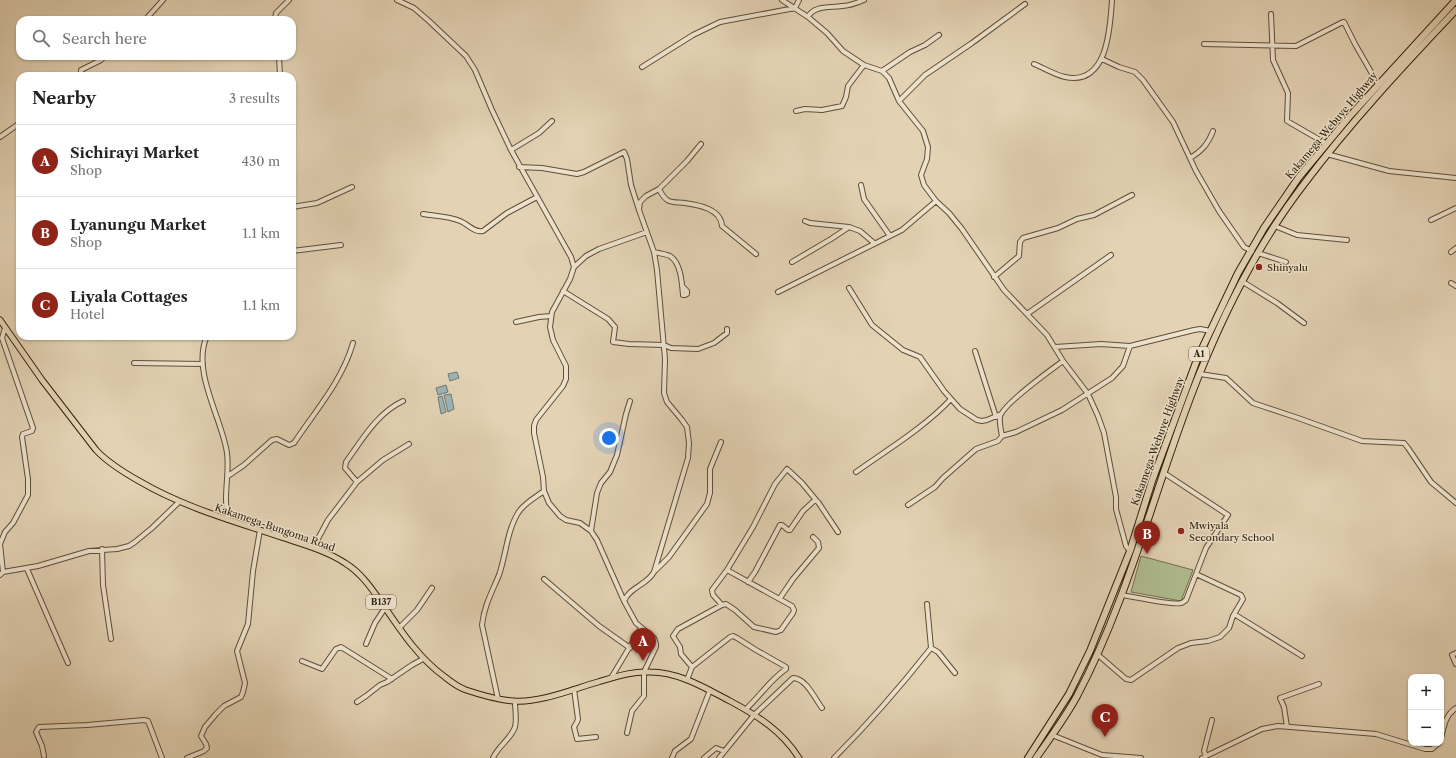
<!DOCTYPE html>
<meta charset="utf-8">
<style>
body{margin:0;font-family:"Libre Caslon Text",serif;background:#f6f6f6;color:#222}
.controls{position:absolute;right:12px;bottom:12px;display:grid;overflow:hidden;border-radius:8px;box-shadow:0 1px 3px #0004}
.controls button{width:36px;height:36px;display:grid;place-items:center;padding:0;border:0;border-bottom:1px solid #e0e0e0;background:#fff;color:#222;font:20px sans-serif}
.you{position:absolute;left:609px;top:438px;width:14px;height:14px;margin:-10px;border:3px solid #fff;border-radius:50%;background:#1a73e8;box-shadow:0 0 0 6px #1a73e833}
.badge{display:grid;place-items:center;width:26px;height:26px;border-radius:50%;background:#8f2418;color:#fff;font-size:13px;font-weight:700}
.pin{position:absolute;translate:-50% -33px;filter:drop-shadow(0 1px 2px #0008)}
.pin::after{content:'';position:absolute;top:21px;width:14px;height:12px;background:inherit;clip-path:polygon(0 0,100% 0,50% 100%)}
.list{margin:0;padding:0;list-style:none}
h2{display:flex;justify-content:space-between;align-items:center;height:52px;margin:0;padding:0 16px;font-size:17px}
h2 small{font-size:13px;font-weight:400;color:#767676}
.list li{display:grid;grid-template-columns:26px 1fr auto;gap:12px;align-items:center;box-sizing:border-box;height:72px;padding:0 16px;border-top:1px solid #e0e0e0}
.list b{display:block;font-size:15px;white-space:nowrap}
.list p{margin:0;font-size:13px;white-space:nowrap;color:#767676}
.list em{font-size:13px;font-style:normal;color:#767676}
.icon{flex:none;width:22px;height:22px;fill:none;stroke:currentColor;stroke-width:2;stroke-linecap:round;stroke-linejoin:round}
.map{position:relative;flex:none;width:1456px;height:758px;overflow:hidden}
.search{position:absolute;background:#fff;box-shadow:0 1px 3px #0004;left:16px;top:16px;width:280px;height:44px;display:flex;align-items:center;gap:10px;box-sizing:border-box;padding:0 14px;border-radius:12px;color:#767676;font-size:15px}
.panel{position:absolute;background:#fff;box-shadow:0 1px 3px #0004;left:16px;top:72px;width:280px;height:268px;border-radius:12px}
.map>svg:first-child{display:block}
.green{fill:#afbd91;stroke:#72704e}
.water{fill:#9ab5b8;stroke:#717a73}
.lines{fill:none;stroke-linecap:round;stroke-linejoin:round}
.minor-casing{stroke:#604e35;stroke-width:6}
.major-casing{stroke:#34220b;stroke-width:7}
.highway-casing{stroke:#34220b;stroke-width:8}
.minor{stroke:#ede2ce;stroke-width:4}
.major{stroke:#e3d2b4;stroke-width:5}
.highway{stroke:#e3d2b4;stroke-width:6}
.poi-dot{fill:#8f2418;stroke:#ede2ce;stroke-width:1.5}
.labels{text-anchor:middle;stroke-width:3;stroke-linejoin:round;paint-order:stroke}
.shield{fill:#ede2ce;stroke:#6c5c46;stroke-width:1}
.shield-label{font-size:9px;font-weight:bold;fill:#34220b}
.street-label{font-size:10px;fill:#34220b;stroke:#ede2ce}
.poi-label{font-size:10px;fill:#34220b;stroke:#ede2ce;text-anchor:start}
</style>
<div class="map">
<svg width="1456" height="758" viewBox="0 0 1456 758">
<rect width="100%" height="100%" fill="#e3d2b4"/>
<filter id="stains"><feTurbulence type="fractalNoise" baseFrequency=".005" numOctaves="4"/><feColorMatrix values="0 0 0 0 .2 0 0 0 0 .09 0 0 0 0 .02 0 0 0 .5 -.17"/></filter>
<radialGradient id="worn" r=".72"><stop offset=".6" stop-color="#630" stop-opacity="0"/><stop offset="1" stop-color="#630" stop-opacity=".3"/></radialGradient>
<path class="green" d="M1141,556L1193,570L1181,601L1131,592Z"/>
<path class="water" d="M457,372L459,378L450,381L448,374Z
M446,385L448,392L438,395L436,388Z
M451,394L454,409L448,412L444,395Z
M442,396L446,412L441,414L438,397Z"/>
<g class="lines">
<defs>
<path id="minor" d="M397,0L414,8L429,21L466,56L475,70L492,110L511,150L571,257L574,267L570,279L552,312L550,327L553,340L566,366V379L563,386L536,420L534,426V433L543,477L544,491L549,503L560,516L566,520L580,523L591,531L597,540L624,601
M782,0L808,17L827,33L843,51L864,65L882,71L889,78L899,101L923,131L928,147L927,159L921,175L924,185L936,201L949,213L962,229L1004,290L1047,335L1063,361L1088,394L1098,416L1104,433L1116,497V509L1126,546L1130,551
M1271,14L1273,60L1288,93L1287,121L1327,144
M808,17C814,5 830,8 842,6C850,6 857,3 864,0
M145,20L163,0
M275,20L276,13L289,0
M1204,44L1296,46L1343,22H1344L1355,44L1378,84
M279,56L280,76
M1102,59L1119,67L1135,72L1143,80L1173,122L1196,171L1219,211L1244,247L1252,251
M1034,64C1044,68 1055,75 1065,77C1108,86 1110,28 1112,0
M642,67L693,35L720,22L795,8L799,0
M882,71L910,52L925,45L939,35
M81,76V70L101,60L105,56
M899,101L925,75L972,43L1025,4
M796,111L805,109L822,110L842,106L846,97L848,86L864,65
M0,137L20,123
M511,150L539,133L552,121
M1327,154L1389,171L1456,178
M1190,158C1202,151 1208,144 1213,131
M519,167L542,168L577,174L584,172L624,152L627,159L631,185L639,210
M861,185L864,199L890,236
M659,189C661,193 664,199 669,201C674,203 680,202 685,203C699,205 721,209 722,226L756,254
M292,207L317,203L352,187
M423,214C435,216 449,216 460,221C468,224 474,233 483,231L507,213L537,197
M1431,220L1456,208
M805,221L810,223L849,227
M1275,226L1297,235L1347,240
M292,251L341,245
M654,252C659,253 665,254 670,256C681,263 682,283 683,295H685L687,294V291L682,286
M1451,252L1456,248
M1258,253L1286,262
M792,262L831,239L849,227L860,231L874,243
M574,267L586,256L599,249L647,232
M994,277L1019,256L1020,242L1023,238L1058,228L1077,219L1094,215L1132,195
M1243,282L1277,303L1304,323
M1451,283L1456,286
M849,288L872,325L903,350L920,357L944,391L960,409L977,420L982,421L987,420L1001,414
M563,291L608,319L615,327L613,342L629,344L664,345L671,348L698,349L714,343L727,333V329
M778,292L902,230L936,201
M1027,314L1111,255
M516,322L539,317L551,316
M207,336C191,371 222,418 227,453C229,468 226,483 226,499C226,506 227,513 228,520
M1055,347L1101,344L1130,346L1194,330L1200,329L1211,331
M975,351L996,417
M134,363L203,364
M1200,374L1226,378L1253,403L1298,418L1362,441L1404,443L1408,448L1431,482L1456,503
M1002,436L1016,432L1062,410L1112,378L1123,366L1130,346
M856,472C887,450 925,427 951,399
M228,476L244,465L272,440L277,439L289,445L294,443C316,410 342,381 353,343
M357,482L345,468L346,462C362,440 377,413 403,401
M908,505L935,487L943,478L976,449L998,441L1002,436C1001,430 999,423 1000,417C1002,405 1052,369 1063,361
M591,531L597,493L601,483L610,472L617,455L626,414L630,401
M0,544L5,532L13,523L28,495V479L22,437L23,434L32,431L33,428L2,338L5,328
M0,544L3,572
M313,548L328,520L357,482L383,460L409,444
M102,549L103,585L111,639
M27,569L68,663
M656,570L669,557L707,504L710,493V469L721,442
M0,575L3,572L38,566L89,551L117,549L129,546L135,542L152,528L179,502
M544,579L599,626L630,648
M748,582L755,572L780,525H782L788,530H790L803,511L815,500L818,502L838,532
M1121,595C1131,596 1174,606 1181,603C1183,603 1184,601 1186,600L1206,548L1228,515L1164,473
M780,598L793,579L819,548L818,542L813,537
M927,604L931,648L938,652L955,673
M722,605L713,595L712,590L727,570L753,527L775,484L787,469L802,483L816,500
M1234,614L1302,656
M399,628L417,610L432,588
M366,644L375,623L385,608
M1456,653L1452,655L1456,664
M1097,654L1126,679L1131,680L1178,648L1191,643L1208,641L1220,637L1229,628L1233,616L1243,599L1241,595L1196,574
M302,661L322,669L336,649L341,647L392,679
M692,667L681,654L680,647L673,636L678,629L722,605L726,604L735,610L754,627L776,632L781,630L793,613L794,610L792,606L727,570
M611,678L641,628
M687,680L692,667L730,637L733,636L737,638L756,650L786,667V669C770,680 760,696 746,709
M574,689L578,719L577,722L574,727L577,739L596,737
M498,699L482,625C484,606 492,592 499,575C506,555 507,531 518,513C523,504 536,497 544,491
M357,702L366,696L380,685L387,682L412,665L423,659
M1287,727L1284,707L1280,698L1319,684
M627,733L632,711L644,696V672L656,647V644L654,638L636,623L624,601C630,587 647,585 654,572L688,458L689,443L687,427L682,420L667,402L664,393L665,359L657,270L654,252L639,210L640,202L646,196L659,189L687,161L701,144
M1052,735L1102,755L1141,758
M1441,738C1444,727 1445,715 1456,708
M44,756L42,746L36,732L39,727L87,725L144,720L148,721L162,758
M1206,756L1204,751L1212,720
M187,758L204,751L207,748L206,744L201,736L205,727L216,714L224,706L241,697L243,692L245,683L237,651L248,624L253,571L260,530
M493,758C498,746 511,739 515,727C517,719 515,710 515,702
M672,758L675,751L691,739L710,690
M704,758L716,748L724,751
M719,758L754,715L793,678C806,678 815,699 822,708
M834,758C869,723 901,686 931,648
M1202,758L1262,729L1278,726L1376,734L1425,749H1432L1439,743"/>
<path id="major" d="M0,320L42,380L96,450C108,463 123,472 139,481C185,508 234,521 284,538C305,545 327,551 345,563C363,574 374,592 386,609C403,634 420,659 445,677C451,682 458,687 466,690C481,695 497,700 514,701C540,703 573,689 598,682C615,677 632,671 650,672C679,672 705,688 730,701C758,716 782,731 799,758"/>
<path id="highway" d="M1028,758L1069,694L1090,651L1130,551L1152,481L1198,357L1238,273L1264,228L1299,177L1349,117L1456,0
M1036,758C1050,738 1065,718 1077,696C1131,594 1156,481 1199,375C1226,308 1260,241 1304,184C1350,123 1403,66 1456,10"/>
</defs>
<use href="#minor" class="minor-casing"/>
<use href="#major" class="major-casing"/>
<use href="#highway" class="highway-casing"/>
<use href="#minor" class="minor"/>
<use href="#major" class="major"/>
<use href="#highway" class="highway"/>
</g>
<g class="poi-dot">
<circle cx="1259" cy="267" r="4"/>
<circle cx="1181" cy="531" r="4"/>
</g>
<g class="labels">
<g class="shield">
<rect x="1189" y="347" width="20" height="14" rx="3"/>
<rect x="366" y="595" width="30" height="14" rx="3"/>
</g>
<g class="shield-label">
<text x="1199" y="357">A1</text>
<text x="381" y="605">B137</text>
</g>
<g class="street-label">
<text transform="translate(1331 125) rotate(-50)" y="4">Kakamega-Webuye Highway</text>
<text transform="translate(1157 441) rotate(-70)" y="4">Kakamega-Webuye Highway</text>
<text transform="translate(275 527) rotate(19)" y="4">Kakamega-Bungoma Road</text>
</g>
<g class="poi-label">
<text x="1267" y="271">Shinyalu</text>
<text x="1189" y="529">Mwiyala<tspan x="1189" dy="12">Secondary School</tspan></text>
</g>
</g>
<rect width="100%" height="100%" filter="url(#stains)"/>
<rect width="100%" height="100%" fill="url(#worn)"/>
</svg>
<div class="controls">
<button>+</button>
<button>−</button>
</div>
<div class="you"></div>
<div class="pin badge" style="left:643px;top:661px">A</div>
<div class="pin badge" style="left:1147px;top:554px">B</div>
<div class="pin badge" style="left:1105px;top:737px">C</div>
<div class="search"><svg class="icon" aria-label="search" viewBox="0 0 24 24"><circle cx="10" cy="10" r="6"/><path d="M15 15l6 6"/></svg>Search here</div>
<section class="panel">
<h2>Nearby<small>3 results</small></h2>
<ul class="list">
<li><span class="badge">A</span><div><b>Sichirayi Market</b><p>Shop</p></div><em>430 m</em></li>
<li><span class="badge">B</span><div><b>Lyanungu Market</b><p>Shop</p></div><em>1.1 km</em></li>
<li><span class="badge">C</span><div><b>Liyala Cottages</b><p>Hotel</p></div><em>1.1 km</em></li>
</ul>
</section>
</div>
